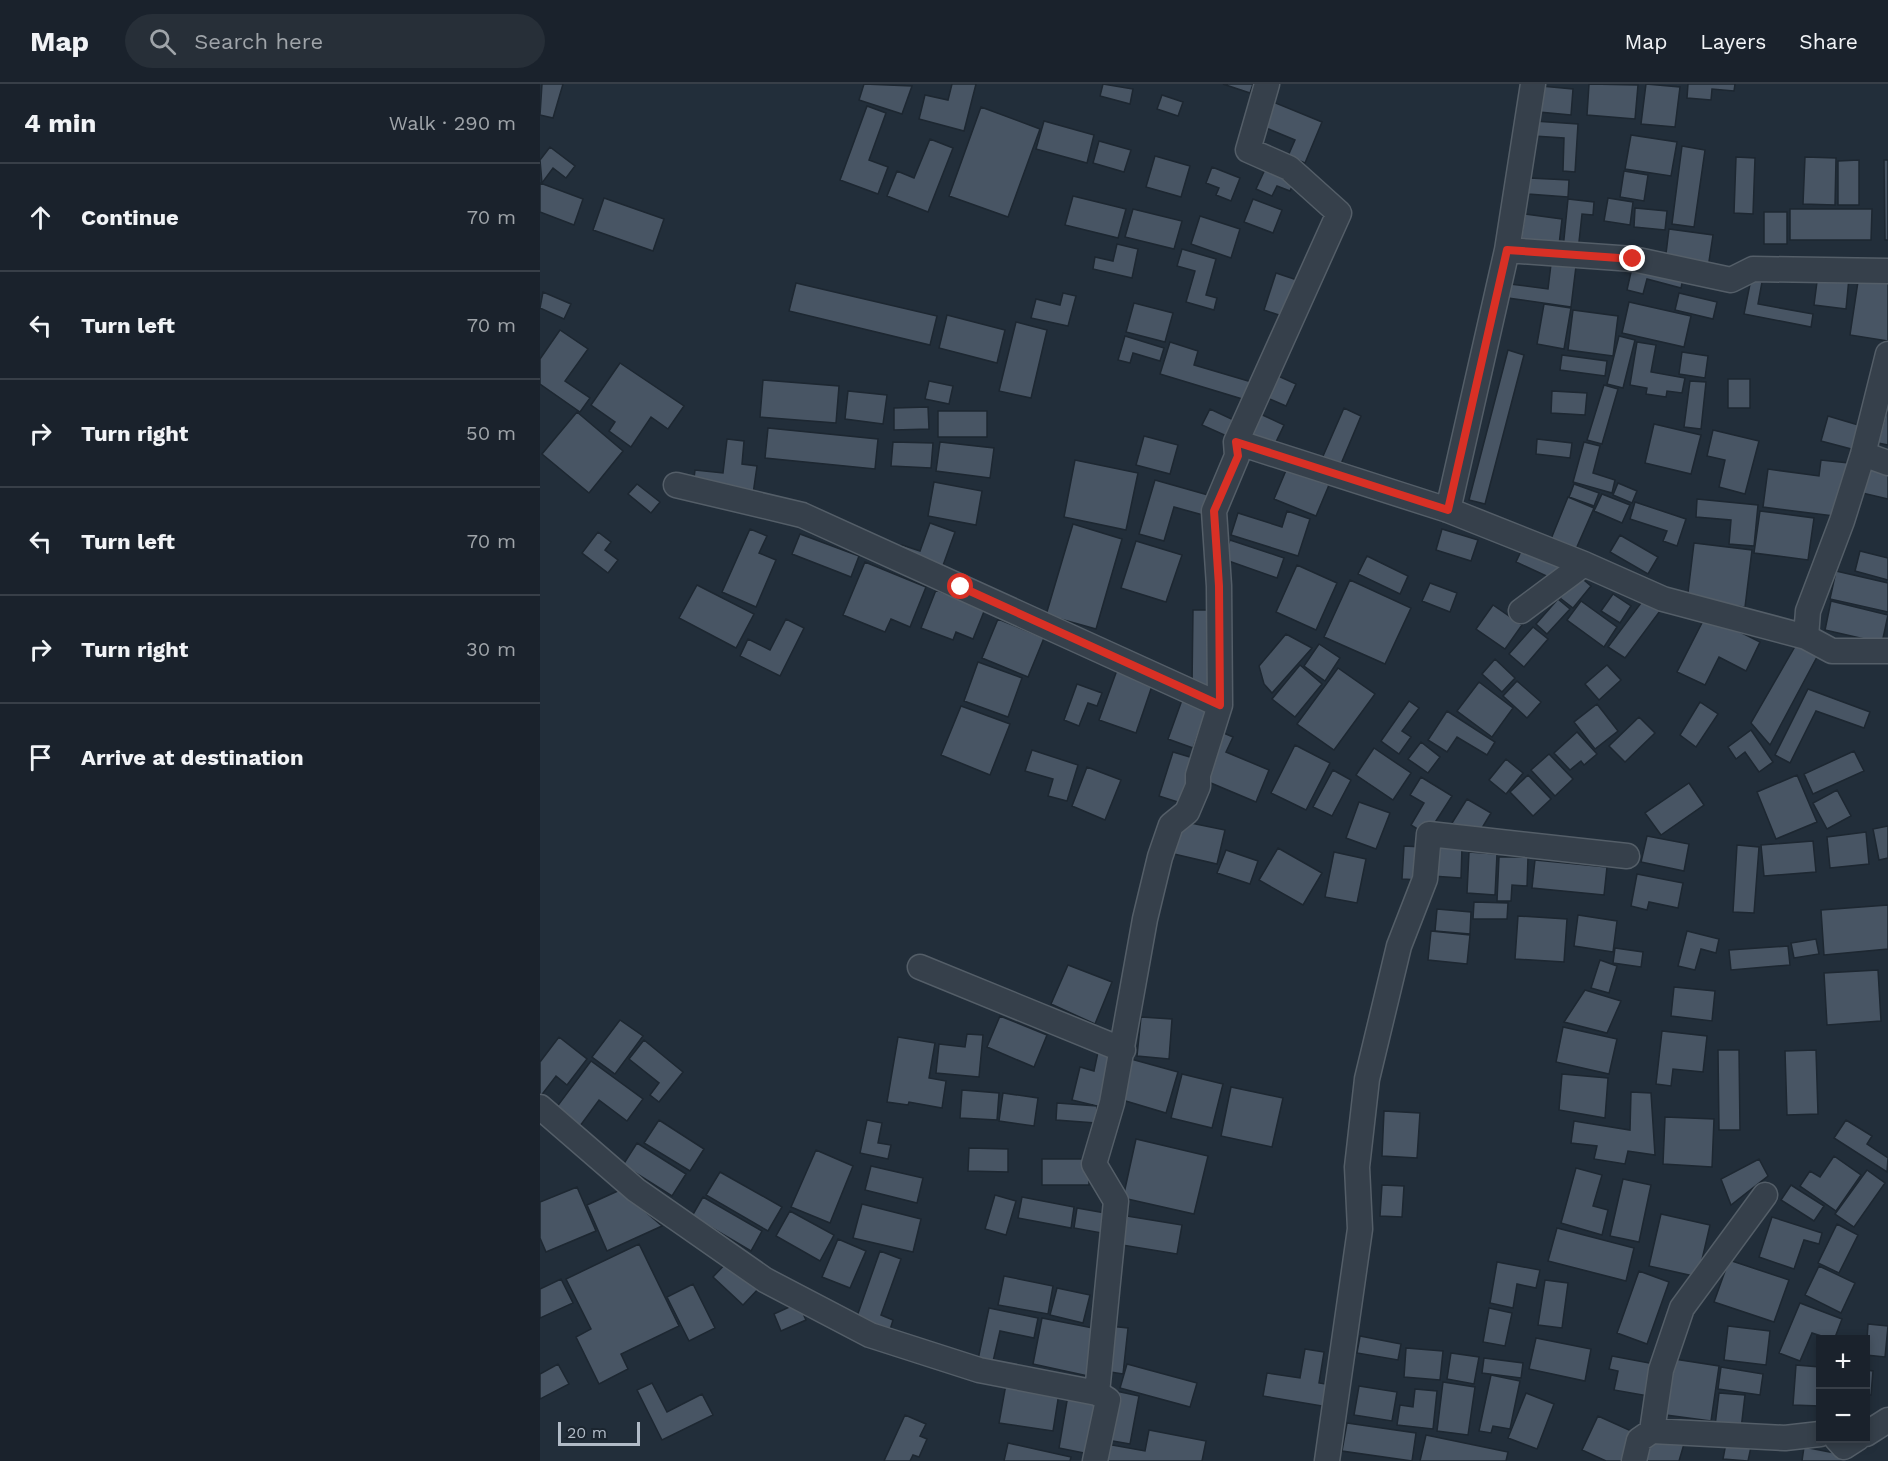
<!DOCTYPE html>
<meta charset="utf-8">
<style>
body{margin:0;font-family:"Work Sans",sans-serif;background:#272f38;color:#f1f3f6}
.controls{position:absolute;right:18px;bottom:18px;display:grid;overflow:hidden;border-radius:0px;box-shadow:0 3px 9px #0003}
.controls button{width:54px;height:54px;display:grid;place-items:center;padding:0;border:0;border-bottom:2px solid #383f48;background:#1a222c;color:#f1f3f6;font:30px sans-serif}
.scale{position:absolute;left:18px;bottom:15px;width:82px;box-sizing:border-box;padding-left:6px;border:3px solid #b1bbc7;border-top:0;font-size:16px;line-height:21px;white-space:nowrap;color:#b1bbc7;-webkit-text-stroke:4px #1b252f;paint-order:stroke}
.stop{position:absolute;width:18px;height:18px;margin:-14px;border:4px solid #d93025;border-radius:50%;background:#fff}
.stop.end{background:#d93025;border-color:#fff;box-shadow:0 2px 6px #0008}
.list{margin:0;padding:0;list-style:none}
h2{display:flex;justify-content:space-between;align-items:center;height:78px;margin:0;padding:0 24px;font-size:26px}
h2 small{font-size:20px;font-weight:400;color:#9fa4a9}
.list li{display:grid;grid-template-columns:39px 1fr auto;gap:18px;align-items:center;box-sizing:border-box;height:108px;padding:0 24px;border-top:2px solid #383f48}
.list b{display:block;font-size:22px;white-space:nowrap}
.list em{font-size:20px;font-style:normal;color:#9fa4a9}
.icon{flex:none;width:33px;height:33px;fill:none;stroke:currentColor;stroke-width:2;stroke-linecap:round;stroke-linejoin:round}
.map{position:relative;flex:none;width:1348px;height:1377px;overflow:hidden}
header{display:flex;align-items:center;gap:36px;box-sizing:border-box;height:84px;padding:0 30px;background:#1a222c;border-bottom:2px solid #383f48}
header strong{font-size:28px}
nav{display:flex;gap:33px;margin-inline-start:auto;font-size:21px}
.search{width:420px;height:54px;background:#272f38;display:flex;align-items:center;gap:15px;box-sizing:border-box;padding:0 21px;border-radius:33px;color:#9fa4a9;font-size:22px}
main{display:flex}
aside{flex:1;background:#1a222c}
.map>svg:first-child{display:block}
.building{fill:#485564;stroke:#1d2731;stroke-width:1.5}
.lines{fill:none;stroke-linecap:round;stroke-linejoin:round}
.minor-casing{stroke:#545e68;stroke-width:27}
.minor{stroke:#36404b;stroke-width:24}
.route{stroke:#d93025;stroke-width:8}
</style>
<header>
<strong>Map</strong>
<div class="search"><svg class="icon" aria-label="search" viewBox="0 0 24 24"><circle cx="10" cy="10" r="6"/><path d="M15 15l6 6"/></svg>Search here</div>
<nav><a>Map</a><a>Layers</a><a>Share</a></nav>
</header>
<main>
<aside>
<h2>4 min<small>Walk · 290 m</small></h2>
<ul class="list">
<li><svg class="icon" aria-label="ahead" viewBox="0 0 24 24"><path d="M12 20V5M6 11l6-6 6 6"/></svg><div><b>Continue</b></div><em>70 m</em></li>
<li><svg class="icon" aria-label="left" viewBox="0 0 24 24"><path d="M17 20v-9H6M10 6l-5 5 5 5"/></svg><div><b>Turn left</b></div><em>70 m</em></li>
<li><svg class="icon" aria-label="right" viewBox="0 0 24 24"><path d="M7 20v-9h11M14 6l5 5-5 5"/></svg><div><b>Turn right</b></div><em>50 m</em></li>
<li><svg class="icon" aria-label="left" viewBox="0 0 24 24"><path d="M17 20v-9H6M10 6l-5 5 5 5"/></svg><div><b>Turn left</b></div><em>70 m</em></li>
<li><svg class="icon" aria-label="right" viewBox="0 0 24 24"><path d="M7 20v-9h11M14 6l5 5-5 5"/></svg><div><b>Turn right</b></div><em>30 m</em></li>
<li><svg class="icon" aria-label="arrive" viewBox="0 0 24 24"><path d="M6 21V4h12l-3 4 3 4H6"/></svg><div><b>Arrive at destination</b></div></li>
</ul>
</aside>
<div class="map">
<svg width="1348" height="1377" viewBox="0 0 1348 1377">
<rect width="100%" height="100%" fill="#222e3a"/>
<path class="building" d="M2,0H23L13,34L0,31Z
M324,0L372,2L362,30L319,16Z
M412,0H436L424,47L379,35L385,11L408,16Z
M563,0L593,5L590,20L560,12Z
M683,0H713L710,9Z
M1049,0L1098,1L1095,35L1047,31Z
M1106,0L1140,3L1135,43L1101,40Z
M1148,0H1195L1194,7L1172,5L1171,16L1147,14Z
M1001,2L1033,5L1031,31L999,28Z
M622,11L643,18L638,32L617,25Z
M728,16L782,38L765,79L748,72L755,56L719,41Z
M327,22L346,29L329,76L348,83L338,110L300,96Z
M441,23L500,45L468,133L409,112Z
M504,37L554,51L547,79L496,65Z
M994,37L1038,40L1035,88L1023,87L1024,54L994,52Z
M1091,51L1137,58L1131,92L1085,85Z
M390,55L413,64L388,128L347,112L357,87L374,94Z
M559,57L591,66L584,88L553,79Z
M1142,62L1165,66L1154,143L1132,140Z
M10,63L35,82L26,94L13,84L2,99L0,76Z
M615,72L650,82L641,113L606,103Z
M1196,73L1215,74L1213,130L1194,129Z
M1265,73L1296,74L1295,121L1263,120Z
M1319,76V121H1298V77Z
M1344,76H1348V156H1345Z
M727,81L756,93L750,107L737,102L732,112L716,105Z
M672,83L700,94L691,117L676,111L679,104L666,99Z
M1084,87L1108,91L1104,117L1080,113Z
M989,94L1029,96L1028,113L988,110Z
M0,99L43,115L34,141L0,128Z
M533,112L586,125L578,154L525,141Z
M64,114L124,135L113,167L53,146Z
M1068,114L1093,118L1090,141L1064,137Z
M713,115L742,126L733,149L704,138Z
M1028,115L1054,118L1053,131L1042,130L1038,167L1023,165Z
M1095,124L1127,127L1125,146L1094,143Z
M593,125L642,137L634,165L585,153Z
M1250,125H1332L1331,156H1250Z
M1224,128H1247V160H1224Z
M985,130L1022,135L1019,161L981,156Z
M660,132L700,145L691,174L651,160Z
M1129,145L1173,151L1168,184L1125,178Z
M577,160L598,165L592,194L553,185L555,173L573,177Z
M642,165L676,175L666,211L677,214L674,226L646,218L655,187L637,182Z
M1012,172L1037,174L1031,223L968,214L970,200L1008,205Z
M1093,179L1144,190L1141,204L1107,195L1103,210L1087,206Z
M736,189L760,197L748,234L724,226Z
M1278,190L1309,194L1306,225L1274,221Z
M1319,191L1348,195V257L1310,251Z
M1211,195L1222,198L1218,220L1273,230L1271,243L1204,230Z
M256,199L397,232L390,261L249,227Z
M3,208L31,220L24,235L0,224Z
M523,209L536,212L528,242L491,234L496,215L520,221Z
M1139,209L1177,218L1173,235L1135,226Z
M1089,218L1151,232L1144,263L1082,249Z
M594,219L633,229L625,258L586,248Z
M1004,220L1031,224L1024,265L997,260Z
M1033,226L1078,232L1073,272L1028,266Z
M407,231L465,246L457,279L399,264Z
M476,238L507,246L491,314L459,307Z
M20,246L48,265L25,297L50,314L40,328L0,300V275Z
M585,252L624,264L620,277L593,269L590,279L578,276Z
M1079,252L1095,256L1083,304L1067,300Z
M630,258L658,267L654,281L715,299L709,317L620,290Z
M1097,258L1116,261L1111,288L1145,294L1142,309L1127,307L1126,313L1106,310L1107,304L1090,301Z
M968,266L984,271L945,420L929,416Z
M1142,268L1168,272L1165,294L1139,290Z
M1022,271L1067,277L1065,292L1020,286Z
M80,279L144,322L128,345L111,333L91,363L69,347L75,338L51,321Z
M736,291L756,300L746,322L725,313Z
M1188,295H1210V324H1188Z
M223,296L299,302L296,339L220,333Z
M389,297L413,302L409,320L385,315Z
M1150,297L1166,298L1161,345L1144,343Z
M1064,301L1078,305L1062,360L1047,356Z
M308,307L347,311L343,340L305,335Z
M1012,307L1047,309L1045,331L1011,329Z
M388,323L389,345L354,346V324Z
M1348,323V361L1338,359Z
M804,324L821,332L798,387L780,379Z
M670,325L698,338L691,354L662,341Z
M398,327H447V353H398Z
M37,328L83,367L49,409L2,370Z
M716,328L744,341L734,362L706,349Z
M1288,332L1325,343L1319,367L1281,357Z
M1114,340L1161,351L1151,390L1105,379Z
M228,344L338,355L335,385L225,374Z
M1173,346L1219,357L1205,410L1179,403L1185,376L1167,372Z
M604,352L638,361L630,390L596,381Z
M187,355L204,357L202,380L217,382L213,410L153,403L155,386L183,389Z
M997,355L1032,359L1030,374L996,370Z
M353,358L393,359L391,384L351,382Z
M400,358L454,364L450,394L396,387Z
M1044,358L1060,362L1053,389L1075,396L1072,409L1033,398Z
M535,376L598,389L586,446L524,433Z
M1281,376L1309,379L1302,433L1223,423L1228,385L1279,392Z
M1324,383L1348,389V415L1318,408Z
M747,384L789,401L776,432L734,415Z
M615,396L668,411L663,431L634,423L624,457L599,450Z
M394,398L442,407L436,441L388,432Z
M1078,399L1097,407L1092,419L1073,411Z
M97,400L120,418L111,429L88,410Z
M1034,400L1059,409L1054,422L1029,413Z
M1062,410L1090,421L1082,439L1054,427Z
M1028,413L1054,424L1036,465L1011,455Z
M1157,415L1218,421L1214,462L1189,460L1191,436L1156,433Z
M1095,418L1146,435L1137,462L1123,457L1127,447L1090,435Z
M747,427L770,435L758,472L691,451L698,429L742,443Z
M1220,427L1274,434L1268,476L1214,469Z
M390,439L415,448L401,487L358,472L362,461L380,467Z
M533,440L582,455L556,545L506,531Z
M210,445L227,452L219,469L236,476L216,523L182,508Z
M902,445L938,456L931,477L896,466Z
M58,448L71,458L65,466L78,476L68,489L42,469Z
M260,450L319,472L311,493L252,470Z
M1080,451L1118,473L1108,490L1070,468Z
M690,456L744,474L737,494L683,475Z
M596,457L642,471L626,518L581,504Z
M1154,459L1212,466L1205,523L1147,517Z
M983,463L1022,480L1015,496L976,478Z
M1320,467L1348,474V496L1315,487Z
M827,472L868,492L860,510L818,490Z
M325,478L386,503L370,543L351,535L345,548L303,531Z
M757,481L797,499L776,546L736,528Z
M1296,487L1348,499V528L1290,515Z
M1039,492L1051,502L1033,524L1020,514Z
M810,496L871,524L845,580L784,553Z
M890,499L917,509L910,528L882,517Z
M157,501L214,530L196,564L139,534Z
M396,506L445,525L433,555L416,548L413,556L381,544Z
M1073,510L1091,522L1080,539L1061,527Z
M1018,515L1030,525L1007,550L996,540Z
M1104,515L1120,527L1085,574L1068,563Z
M1041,517L1077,543L1064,563L1027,536Z
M1291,517L1348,531L1342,559L1285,546Z
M953,521L982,541L965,565L936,545Z
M653,526H674L673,602H652Z
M1166,531L1220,558L1206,587L1179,573L1165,601L1137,588Z
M246,535L264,544L240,592L200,572L208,555L230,566Z
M458,535L504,554L488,593L442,574Z
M993,543L1008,555L984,583L969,570Z
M746,550L772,564L732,609L724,600L719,582Z
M1257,559L1278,571L1230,661L1211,639Z
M779,560L800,574L785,597L764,582Z
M955,575L975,594L962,608L942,590Z
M438,578L482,594L468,633L424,617Z
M760,581L782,600L755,633L732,615Z
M1067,581L1081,596L1059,616L1045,600Z
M798,584L835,610L794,666L757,640Z
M577,586L613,599L596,649L559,636Z
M977,597L1001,618L987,634L963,612Z
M939,598L973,624L952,653L917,627Z
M537,600L562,609L557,622L548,619L539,642L524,636Z
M1268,605L1330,628L1324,644L1276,627L1250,679L1235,671Z
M642,616L667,625L653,664L628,655Z
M869,617L879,624L862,647L871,653L859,670L841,657Z
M1160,618L1178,630L1156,663L1140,651Z
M1057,620L1078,647L1055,665L1034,638Z
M421,622L470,640L450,691L401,671Z
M907,627L955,658L947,671L917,653L907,668L888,656Z
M1099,633L1115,649L1085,678L1069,662Z
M1211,646L1233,678L1219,688L1205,668L1196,675L1188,663Z
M679,647L693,653L686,668L729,686L716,718L659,694Z
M1037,648L1057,670L1044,681L1041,677L1030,686L1014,669Z
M881,658L900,673L888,689L868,675Z
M755,661L790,679L766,726L731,709Z
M834,664L871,689L853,716L816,691Z
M492,666L538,681L527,717L508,712L513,695L485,687Z
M1314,667L1324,687L1273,710L1264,690Z
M633,668L660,676L647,721L619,712Z
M1009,670L1033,695L1015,712L991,686Z
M966,675L983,689L966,710L949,696Z
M547,683L581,696L565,736L532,722Z
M793,686L811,696L792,732L773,723Z
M988,691L1011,715L993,732L970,708Z
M1257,691L1277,738L1236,755L1217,708Z
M881,693L912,712L887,751L871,741L884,719L870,711Z
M1149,699L1164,721L1121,751L1105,729Z
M1297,706L1311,732L1287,745L1273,719Z
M927,715L951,729L936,754L912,739Z
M819,718L850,729L836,765L806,754Z
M641,737L685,746L677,780L634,770Z
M1348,742V774L1339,776L1333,745Z
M1326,748L1329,780L1290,784L1287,753Z
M1107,752L1149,760L1144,787L1101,778Z
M1273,757L1276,788L1224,792L1221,761Z
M894,761L922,763L921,794L892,792Z
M1197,761L1219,763L1214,829L1193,828Z
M864,762L883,763L880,796L862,795Z
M738,764L782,789L763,821L719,796Z
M686,766L718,777L710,800L677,789Z
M794,768L826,775L817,819L785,813Z
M929,768L957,770L955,811L927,809Z
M959,773H988L987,802L972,801L971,817H957Z
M995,776L1067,783L1064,811L992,804Z
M1097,790L1143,799L1138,824L1109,818L1107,826L1091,822Z
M934,818L968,819L967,835H933Z
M1348,821V865L1284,871L1281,826Z
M897,825L931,828L930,850L895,847Z
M1038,831L1077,837L1073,868L1034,862Z
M978,832L1027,835L1024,878L975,875Z
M891,847L930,851L927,880L888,876Z
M1147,847L1179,855L1176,869L1161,865L1155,886L1138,882Z
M1276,855L1279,870L1254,874L1251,859Z
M1248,862L1250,881L1191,886L1189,866Z
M1075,864L1103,868L1101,883L1073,879Z
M1060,876L1077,882L1069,909L1051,904Z
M528,881L572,898L555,940L511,920Z
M1338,886L1341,937L1287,941L1284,889Z
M1134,903L1175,907L1172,937L1131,932Z
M1045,906L1081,917L1067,949L1024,938Z
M460,932L507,951L494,983L447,963Z
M601,933L632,935L629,975L597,972Z
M80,936L103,952L75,990L52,973Z
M1023,943L1077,955L1069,990L1016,978Z
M1122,947L1167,952L1163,988L1133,985L1131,1002L1116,1000Z
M427,950L443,951L439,993L396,989L399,960L425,963Z
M19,953L47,975L27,1001L16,992L0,1013V978Z
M358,953L395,959L389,994L406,997L402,1024L369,1018L368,1021L347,1018Z
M104,956L143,988L119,1018L110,1011L119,999L89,975Z
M1178,966H1199L1200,1046H1179Z
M1276,966L1278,1030L1247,1031L1245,967Z
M558,968L574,973L561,1023L532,1016L540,983L554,987Z
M591,975L638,988L626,1029L579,1015Z
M51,977L103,1015L87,1037L59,1016L40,1042L16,1024Z
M642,990L683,1000L672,1044L631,1034Z
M1022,990L1068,994L1065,1034L1019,1026Z
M691,1003L743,1014L732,1063L681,1052Z
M422,1006L459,1009L457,1036L420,1034Z
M1091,1008L1111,1009L1115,1071L1088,1067L1085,1080L1054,1075L1057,1062L1031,1059L1034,1037L1090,1046Z
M463,1009L498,1014L494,1042L459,1037Z
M517,1019L557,1022L556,1039L516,1036Z
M844,1027L880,1029L877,1074L842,1072Z
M1125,1033L1174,1035L1172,1083L1123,1080Z
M119,1036L164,1065L150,1087L104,1059Z
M327,1036L342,1039L338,1059L351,1061L348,1075L320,1069Z
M1306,1036L1332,1052L1327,1060L1348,1074L1347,1088L1294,1054Z
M596,1055L668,1072L654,1130L583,1114Z
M97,1059L146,1090L132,1112L83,1081Z
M429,1064L468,1065V1088L428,1087Z
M276,1066L313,1082L290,1139L251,1123Z
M1294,1072L1321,1091L1296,1127L1260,1102L1270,1087L1280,1093Z
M502,1075H549V1101H502Z
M1219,1075L1228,1092L1191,1121L1181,1095Z
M331,1082L383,1094L377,1119L325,1106Z
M1036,1084L1062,1091L1053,1122L1068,1126L1062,1151L1021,1139Z
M1327,1086L1345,1099L1314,1143L1295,1130Z
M180,1088L242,1123L228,1147L166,1111Z
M1083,1095L1111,1101L1099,1158L1070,1152Z
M842,1101L864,1102L862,1133L840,1132Z
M1251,1101L1284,1122L1274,1137L1241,1116Z
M37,1103L56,1147L6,1168L0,1154V1118Z
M80,1106L122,1142L67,1167L47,1121Z
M455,1111L476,1117L466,1151L445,1145Z
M163,1113L222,1147L211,1167L152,1132Z
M482,1113L534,1123L531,1144L478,1134Z
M322,1120L381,1135L373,1168L313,1154Z
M537,1124L571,1130L567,1150L534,1144Z
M250,1127L294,1151L280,1177L236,1152Z
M1121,1130L1170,1141L1158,1193L1109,1182Z
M587,1132L642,1141L637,1170L582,1161Z
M1232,1133L1282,1149L1279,1160L1264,1156L1254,1185L1219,1173Z
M1297,1140L1318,1151L1299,1189L1278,1179Z
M1017,1144L1094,1164L1086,1197L1008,1177Z
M298,1155L326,1167L310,1204L282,1193Z
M99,1160L139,1242L81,1270L88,1285L59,1300L36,1253L51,1245L26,1195Z
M340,1167L361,1175L341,1231L353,1236L349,1249L315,1238Z
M190,1175L220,1203L203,1221L173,1193Z
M1189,1176L1249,1196L1234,1238L1174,1218Z
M957,1178L1000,1186L996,1204L977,1200L973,1224L950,1219Z
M1279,1182L1315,1199L1301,1229L1265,1211Z
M1099,1187L1129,1198L1107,1260L1077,1249Z
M464,1192L513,1202L508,1230L458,1221Z
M21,1195L33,1219L0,1234V1205Z
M1005,1196L1028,1199L1022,1244L998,1241Z
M153,1200L175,1244L149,1257L127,1213Z
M517,1204L550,1211L543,1239L510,1231Z
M258,1219L266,1236L241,1247L234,1230Z
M1260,1219L1302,1235L1294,1256L1272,1249L1260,1277L1239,1269Z
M449,1224L498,1234L494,1254L460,1247L452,1282L437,1280Z
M949,1224L972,1229L965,1262L943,1258Z
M502,1234L558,1245L548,1292L493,1280Z
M1328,1240L1348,1242L1345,1273L1326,1271Z
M569,1242L588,1244L583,1290L564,1287Z
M1188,1242L1230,1247L1226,1281L1184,1276Z
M820,1252L861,1260L858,1276L817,1269Z
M996,1254L1051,1265L1045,1297L989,1285Z
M866,1264L903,1267L900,1296L864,1293Z
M765,1265L784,1268L779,1299L797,1302L794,1324L723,1312L727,1289L760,1294Z
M911,1269L939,1273L934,1300L907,1295Z
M1072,1272L1120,1281L1114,1313L1074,1306L1078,1287L1069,1285Z
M944,1274L983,1279L981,1294L942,1289Z
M1134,1275L1179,1282L1171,1337L1126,1331Z
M18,1280L29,1300L0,1315V1290Z
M587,1280L657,1299L650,1323L580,1304Z
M1256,1281L1280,1283V1322L1253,1321Z
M1181,1283L1223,1290L1220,1311L1178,1305Z
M1326,1286L1333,1287L1331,1311H1326Z
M951,1291L980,1297L970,1345L953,1342L951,1349L939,1347Z
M903,1298L935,1303L928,1351L897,1347Z
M112,1299L127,1328L162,1310L173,1331L122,1356L97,1306Z
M466,1300L519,1309L513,1347L459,1339Z
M819,1302L857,1308L852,1337L814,1331Z
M875,1305L897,1307L893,1345L857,1341L860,1321L873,1323Z
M576,1307L599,1312L590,1360L567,1356Z
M986,1309L1014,1320L997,1365L968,1354Z
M1179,1309L1205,1311L1201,1345L1175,1342Z
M528,1311L564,1317L554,1371L519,1364Z
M365,1331L386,1340L380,1352L387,1355L379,1373L373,1371L370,1377H344Z
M1058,1332L1098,1350L1085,1377H1066L1042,1366Z
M807,1339L876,1349L872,1377L802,1367Z
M609,1346L666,1357L662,1377H558L561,1359L605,1367Z
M1114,1350L1144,1360L1139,1377H1105Z
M886,1351L968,1368L966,1377H880Z
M468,1359L531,1373L530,1377H464Z
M1186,1359L1211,1363L1208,1377L1183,1375Z
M1264,1363L1305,1371L1304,1377H1262Z"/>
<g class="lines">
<defs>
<path id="minor" d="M967,166L1093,175L1191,196L1213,185L1348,187
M696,358L908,426L1044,480L1123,515L1266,553L1268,527L1302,437L1323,370L1348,270
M1323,370L1348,379
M136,401L262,431L680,621
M908,426L967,166L993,0
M981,527L1044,480
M1266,553L1292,567H1348
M380,883L583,966
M0,1023L96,1106L225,1196L330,1251L439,1286L557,1309L568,1316L555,1377
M557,1309L576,1117L554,1080L572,1019L605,835L620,773L631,741L647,728L658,702V691L680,621L679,502L674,427L697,372L696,358L799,129L749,84L708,66L727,0
M1112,1347L1121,1286L1142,1224L1225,1111
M1326,1350L1348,1336
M1296,1354L1304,1363L1318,1354
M787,1377L820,1145L817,1083L827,995L859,862L885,795L889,750L1087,772
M1094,1377L1099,1356L1112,1347L1245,1354L1280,1350"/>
</defs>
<use href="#minor" class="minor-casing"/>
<use href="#minor" class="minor"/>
</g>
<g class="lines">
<path class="route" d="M421,503L680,621L679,502L674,427L698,372L696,358L908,426L967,166L1093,175"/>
</g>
</svg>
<div class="controls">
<button>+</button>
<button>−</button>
</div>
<div class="scale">20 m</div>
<div class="stop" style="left:421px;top:503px"></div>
<div class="stop end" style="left:1093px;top:175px"></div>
</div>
</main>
